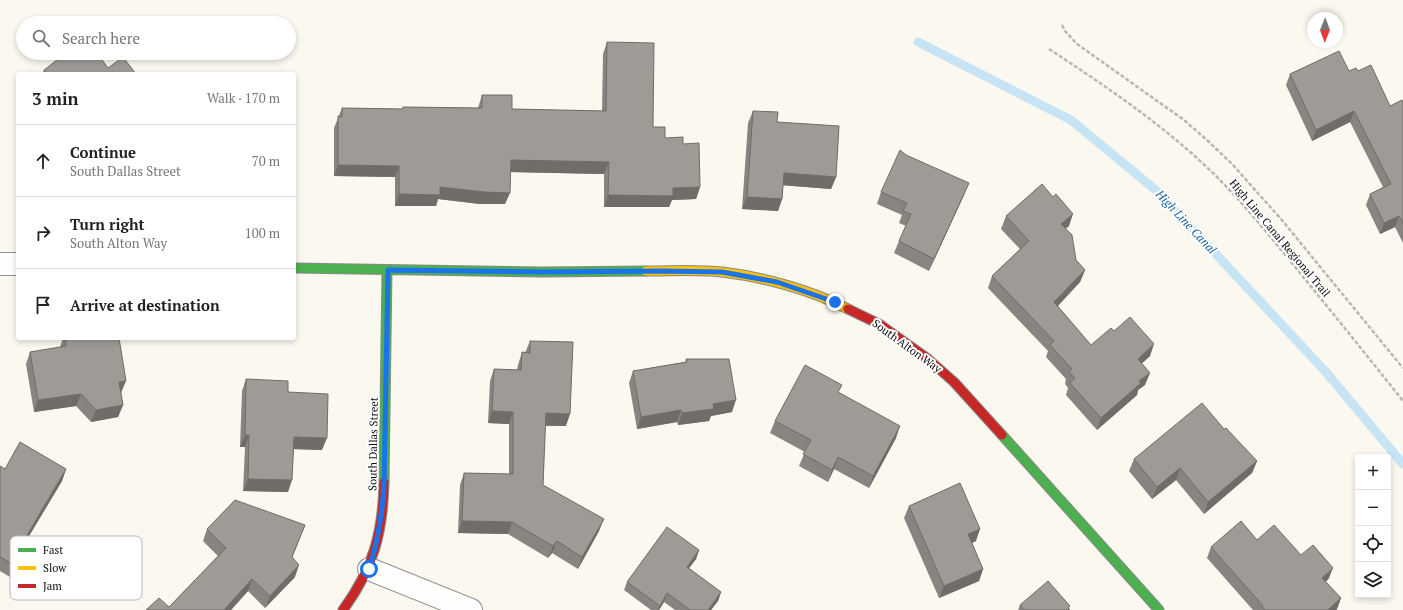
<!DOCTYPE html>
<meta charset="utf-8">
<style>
body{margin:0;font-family:"PT Serif",serif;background:#f2f2f2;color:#222}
.controls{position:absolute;right:12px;bottom:12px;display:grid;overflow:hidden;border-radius:4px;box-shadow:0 2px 6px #0003}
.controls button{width:36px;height:36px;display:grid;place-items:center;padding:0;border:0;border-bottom:1px solid #e0e0e0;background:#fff;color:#222;font:20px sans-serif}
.compass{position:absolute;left:1307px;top:12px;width:36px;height:36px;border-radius:50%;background:#fff;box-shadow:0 2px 6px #0003;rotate:181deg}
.stop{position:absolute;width:12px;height:12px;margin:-9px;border:3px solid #1a73e8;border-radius:50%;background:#fff}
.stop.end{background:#1a73e8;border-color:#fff;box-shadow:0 1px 4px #0008}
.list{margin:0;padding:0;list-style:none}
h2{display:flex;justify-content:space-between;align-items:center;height:52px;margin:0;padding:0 16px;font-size:17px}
h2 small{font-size:13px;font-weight:400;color:#767676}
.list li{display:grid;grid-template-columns:26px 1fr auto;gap:12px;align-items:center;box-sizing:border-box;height:72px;padding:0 16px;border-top:1px solid #e0e0e0}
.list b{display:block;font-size:15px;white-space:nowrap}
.list p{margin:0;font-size:13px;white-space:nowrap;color:#767676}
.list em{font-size:13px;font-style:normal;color:#767676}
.icon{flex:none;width:22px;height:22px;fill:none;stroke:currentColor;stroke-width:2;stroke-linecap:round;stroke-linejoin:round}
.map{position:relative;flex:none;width:1403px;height:610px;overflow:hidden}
.search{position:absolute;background:#fff;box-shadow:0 2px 6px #0003;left:16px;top:16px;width:280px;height:44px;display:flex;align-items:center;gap:10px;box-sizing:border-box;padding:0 14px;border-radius:22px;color:#767676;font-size:15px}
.panel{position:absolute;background:#fff;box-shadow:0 2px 6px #0003;left:16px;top:72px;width:280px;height:268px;border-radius:4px}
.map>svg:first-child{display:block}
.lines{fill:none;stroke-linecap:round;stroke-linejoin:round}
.stream{stroke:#c7e4f4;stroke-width:9}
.street-casing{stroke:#94928f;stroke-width:24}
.fast-casing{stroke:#8a8985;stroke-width:11}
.slow-casing{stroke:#8a8985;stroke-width:11}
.jam-casing{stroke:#8a8985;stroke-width:11}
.path{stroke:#b7b7b5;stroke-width:2.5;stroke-dasharray:4 2;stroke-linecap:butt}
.street{stroke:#fefefd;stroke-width:22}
.fast{stroke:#4caf50;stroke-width:9}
.slow{stroke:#ffc107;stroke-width:9}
.jam{stroke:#c62828;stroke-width:9}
.wall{fill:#888481}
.shaded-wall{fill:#6f6c69}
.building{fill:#9e9a96;stroke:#6f6c69}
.route{stroke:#1a73e8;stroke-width:5}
.labels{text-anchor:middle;stroke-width:4;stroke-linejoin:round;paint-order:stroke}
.street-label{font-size:11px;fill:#0c0c0c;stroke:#fff}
.water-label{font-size:12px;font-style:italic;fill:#17639d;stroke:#fff}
.key{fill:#fff;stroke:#b6b6b6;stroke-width:1}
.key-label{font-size:11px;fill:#0c0c0c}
</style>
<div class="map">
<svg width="1403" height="610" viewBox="0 0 1403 610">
<rect width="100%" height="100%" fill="#fbf8f0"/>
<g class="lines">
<path class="stream" d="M918,42L1071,120L1158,192L1325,371L1403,464"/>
<defs>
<path id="street" d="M0,264H18
M369,569L471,610"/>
<path id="fast" d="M294,268L542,272L646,271
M1002,435L1159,610
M384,482L387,270"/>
<path id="slow" d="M646,271C671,271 698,269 722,272C764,277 811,290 848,309"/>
<path id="jam" d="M848,309L879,324L928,359L954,382L1002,435
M343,610C373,569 383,533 384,482"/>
</defs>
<use href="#street" class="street-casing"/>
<use href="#fast" class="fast-casing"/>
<use href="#slow" class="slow-casing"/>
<use href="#jam" class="jam-casing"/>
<path class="path" d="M1062,25L1065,31L1077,44L1184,120L1208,141L1232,164L1281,219L1403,368
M1049,49C1107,87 1165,126 1215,175C1246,206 1273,240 1300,273C1335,316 1369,358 1403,401"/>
<use href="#street" class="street"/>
<use href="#fast" class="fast"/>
<use href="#slow" class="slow"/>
<use href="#jam" class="jam"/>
</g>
<path class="wall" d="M607,42L653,127L665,138L683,144L700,187L696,199L672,200L669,207H604V174L510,172L505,204H480L438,199L436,206H395V177L334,176V128L342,108L402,109L403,107L478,108L482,95L512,109L602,111L603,54Z
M108,68L136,74H42L44,70Z
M1358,71L1390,106L1403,103V243L1395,227L1380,234L1366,205L1370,194L1383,187L1350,122L1312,141L1286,85L1290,74Z
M753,111L777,122L836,177L831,189L783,185L782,199L778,211L742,209L748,123Z
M881,192L964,195L929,271L894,253L899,241L906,226L899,223L902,215L877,204Z
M1006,216L1069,226L1066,228L1076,260L1085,270L1080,282L1058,306L1091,345L1114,331L1150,356L1142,363L1145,385L1138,390L1137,395L1097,430L1066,395L1068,388L1065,384L1066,379L1046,357L1048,351L988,288L992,276L1020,249L1001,229Z
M63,338H119L121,393V394L123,405L118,417L91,422L76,406L34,412L26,364L30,352L60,347Z
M530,341L566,426H545L543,485L599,531L578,569L552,553L548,558L508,534L458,533L460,485L464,473L509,474V424L488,423L490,381L494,369L517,370L518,365L522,352L525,353Z
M686,359L732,412L711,416L709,421L678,425L677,422L637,429L629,383L633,371L685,362Z
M246,379L288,392L322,450L294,449L288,492L243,491L245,447H240L242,391Z
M839,393L896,438L869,488L834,469L828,482L799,466L805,452L770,433L775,421Z
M1224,429L1257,461L1252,473L1204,514L1176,480L1152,499L1129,471L1134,459Z
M0,466L5,469H66L62,481L25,543L27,544L23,556L10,577L0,571Z
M909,506L976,541L972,543L983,569L979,581L939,598L904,518Z
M305,525L292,558L295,577L265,608L248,591L231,610H146L169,607L218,556L203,541L207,529Z
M1211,547L1301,555L1329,578L1326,582L1341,598L1337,609L1336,610H1253L1207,558Z
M699,550L696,559L689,568L721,592L718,601L711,610H675L664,602L659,610H651L624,590L627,582Z
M1020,605L1069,609L1070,610H1018Z"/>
<path class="shaded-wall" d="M1354,111L1350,122L1312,141L1316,130Z
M511,160L609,162L604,174L506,172Z
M338,165L399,166L395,177L334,176Z
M784,173L836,177L831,189L779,185Z
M969,183L964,195L929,271L934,259Z
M440,187L510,193L505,204H480L438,199L436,206H395L399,194Z
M700,187L696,199L672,200L669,207H604L608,195L673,188Z
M747,197L782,199L778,211L742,209Z
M1073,214L1069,226L1057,236L1061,224Z
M1399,216L1395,227L1380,234L1384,223Z
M1085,270L1080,282L1050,314L1054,302Z
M1154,344L1150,356L1134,371L1138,359Z
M1150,373L1145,385L1138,390L1137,395L1097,430L1101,418L1139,381Z
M126,381L121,393L115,394L119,382Z
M81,394L76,406L34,412L38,400Z
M736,400L732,412L711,416L709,421L678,425L682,413L713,404Z
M123,405L118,417L91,422L96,410Z
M681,410L677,422L637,429L641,417Z
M492,411L513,412L509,424L488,423Z
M546,413L570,414L566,426L541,425Z
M900,426L896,438L869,488L873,476Z
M245,435H249L245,447H240Z
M294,437L327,438L322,450L290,449Z
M838,457L834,469L828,482L832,470Z
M1257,461L1252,473L1204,514L1208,502Z
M1180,468L1176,480L1152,499L1157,487Z
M66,469L62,481L18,554L23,542Z
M248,479L292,480L288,492L243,491Z
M604,519L599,531L578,569L582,557Z
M462,521L512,522L508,534L458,533Z
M980,529L976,541L964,546L968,534Z
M557,541L552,553L548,558L553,546Z
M27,544L23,556L10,577L14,565Z
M699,550L696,559L684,575L687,567Z
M299,565L295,577L265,608L270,596Z
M1333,568L1329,578L1318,589L1322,578Z
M983,569L979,581L939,598L944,586Z
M252,579L248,591L231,610H224Z
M721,592L718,601L711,610H708Z
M667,593L664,602L659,610H658L660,606Z
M1341,598L1337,609L1336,610H1328Z"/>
<path class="building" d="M607,42L654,43L653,127H665V138L683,137V144L699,143L700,187L673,188V196L608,195L609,162L511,160L510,193L484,192L440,187V195L399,194V166L338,165V116L342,117V108L403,109V107L481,108H482V95H512V109L606,111Z
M1339,51L1349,71L1356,68L1358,71L1371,65L1390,106L1402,100L1403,103V224L1399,216L1384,223L1370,194L1391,184L1354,111L1316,130L1290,74Z
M66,53H97L108,68L123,57L136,74H47L44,70Z
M753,111L778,112L777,122L839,126L836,177L784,173L782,199L747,197Z
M900,150L906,155L969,183L934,259L899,241L911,214L903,211L907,203L881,192Z
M1042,184L1053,197L1056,194L1073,214L1061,224L1072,235L1076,260L1085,270L1054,302L1091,345L1111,328L1114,331L1130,317L1154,344L1138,359L1150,373L1139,381L1141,383L1101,418L1070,383L1075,378L1069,372L1072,369L1050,345L1054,341L992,276L1029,241L1006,216Z
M65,338H119L126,381L119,382L123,405L96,410L81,394L38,400L30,352L66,346Z
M530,341L573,342L570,414L546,413L543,485L604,519L582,557L557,541L553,546L512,522L462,521L464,473L513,474V412L492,411L494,369L521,370L522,352L530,353Z
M686,359H729L736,400L713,404L714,409L682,413L681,410L641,417L633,371L687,362Z
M805,365L842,385L838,392L900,426L873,476L838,457L832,470L803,454L811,440L775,421Z
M246,379L288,381V392L328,394L327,438L294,437L292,480L248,479L249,435H245Z
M1202,403L1224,429L1226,428L1257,461L1208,502L1180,468L1157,487L1134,459Z
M20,442L66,469L23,542L27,544L14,565L0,557V466L5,469Z
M960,483L980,529L968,534L983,569L944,586L909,506Z
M235,500L305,525L292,557L299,565L270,596L252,579L224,610H146L159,598L169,607L226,548L207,529Z
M1241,521L1257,540L1274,525L1301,555L1313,545L1333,568L1322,578L1341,598L1328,610H1265L1262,607L1263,606L1211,547Z
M667,527L699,550L687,567L721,592L708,610H690L667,593L660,606L627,582Z
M1048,581L1070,606L1068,608L1070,610H1024L1020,605Z"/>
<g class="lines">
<path class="route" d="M369,569C378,542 382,515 384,486L388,270L542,272L662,271L722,272L777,282L835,302"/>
</g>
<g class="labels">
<g class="street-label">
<text transform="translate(1280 238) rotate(50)" y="4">High Line Canal Regional Trail</text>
<text transform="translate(907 346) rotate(36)" y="4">South Alton Way</text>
<text transform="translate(373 444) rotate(-89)" y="4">South Dallas Street</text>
</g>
<g class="water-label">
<text transform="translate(1186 222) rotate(47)" y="4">High Line Canal</text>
</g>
</g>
<rect x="10" y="536" width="132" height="64" rx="6" class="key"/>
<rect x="18" y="548" width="18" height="4" fill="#4caf50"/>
<rect x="18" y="566" width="18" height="4" fill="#ffc107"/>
<rect x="18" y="584" width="18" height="4" fill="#c62828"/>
<g class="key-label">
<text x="43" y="554">Fast</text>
<text x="43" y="572">Slow</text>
<text x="43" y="590">Jam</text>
</g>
</svg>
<div class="controls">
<button>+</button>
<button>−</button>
<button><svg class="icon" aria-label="locate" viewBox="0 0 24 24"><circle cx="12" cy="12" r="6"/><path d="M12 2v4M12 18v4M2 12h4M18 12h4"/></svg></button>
<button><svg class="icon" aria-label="layers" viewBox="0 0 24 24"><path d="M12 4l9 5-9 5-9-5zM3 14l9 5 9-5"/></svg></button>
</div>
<svg class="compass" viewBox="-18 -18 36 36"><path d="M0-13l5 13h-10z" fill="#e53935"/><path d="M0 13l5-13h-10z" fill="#767676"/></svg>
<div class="stop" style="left:369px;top:569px"></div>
<div class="stop end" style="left:835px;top:302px"></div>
<div class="search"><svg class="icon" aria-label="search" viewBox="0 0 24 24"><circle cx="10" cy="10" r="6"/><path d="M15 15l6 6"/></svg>Search here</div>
<section class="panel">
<h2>3 min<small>Walk · 170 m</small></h2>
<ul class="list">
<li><svg class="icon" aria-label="ahead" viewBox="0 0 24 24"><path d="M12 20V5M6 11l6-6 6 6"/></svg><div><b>Continue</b><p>South Dallas Street</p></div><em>70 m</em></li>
<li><svg class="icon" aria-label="right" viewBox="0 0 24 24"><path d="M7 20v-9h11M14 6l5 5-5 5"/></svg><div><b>Turn right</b><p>South Alton Way</p></div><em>100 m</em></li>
<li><svg class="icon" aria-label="arrive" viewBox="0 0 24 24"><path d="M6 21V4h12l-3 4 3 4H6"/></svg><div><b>Arrive at destination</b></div></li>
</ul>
</section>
</div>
